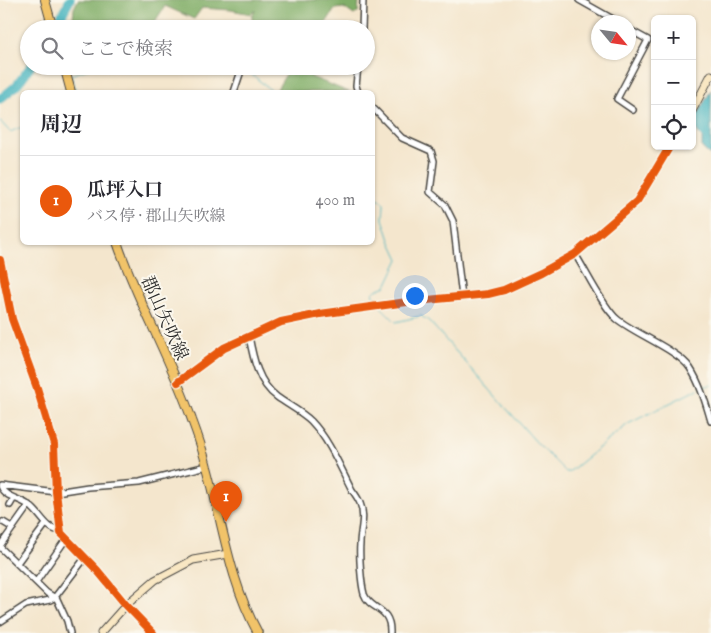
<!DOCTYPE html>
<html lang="ja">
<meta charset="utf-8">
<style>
body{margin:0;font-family:"IM FELL English","Noto Serif JP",serif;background:#f2f2f3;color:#2b2b33}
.controls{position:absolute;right:15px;top:15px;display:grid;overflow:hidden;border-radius:8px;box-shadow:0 1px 4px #0004}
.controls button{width:45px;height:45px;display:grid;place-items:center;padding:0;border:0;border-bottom:1px solid #e1e1e2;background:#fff;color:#2b2b33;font:25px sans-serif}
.compass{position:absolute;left:591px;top:15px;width:45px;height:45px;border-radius:50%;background:#fff;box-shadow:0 1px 4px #0004;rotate:119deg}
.you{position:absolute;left:414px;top:295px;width:18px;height:18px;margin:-12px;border:4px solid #fff;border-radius:50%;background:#1a73e8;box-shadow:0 0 0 8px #1a73e833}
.badge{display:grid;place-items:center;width:32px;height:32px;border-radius:50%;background:#ea580c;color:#fff;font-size:16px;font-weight:700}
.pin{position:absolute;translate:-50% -41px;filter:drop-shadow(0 1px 2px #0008)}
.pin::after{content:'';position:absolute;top:26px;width:18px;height:15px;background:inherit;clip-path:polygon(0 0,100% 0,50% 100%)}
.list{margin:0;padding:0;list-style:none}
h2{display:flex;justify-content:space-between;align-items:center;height:65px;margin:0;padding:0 20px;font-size:21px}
h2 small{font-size:16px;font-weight:400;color:#7c7c81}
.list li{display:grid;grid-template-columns:32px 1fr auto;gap:15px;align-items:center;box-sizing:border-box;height:90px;padding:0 20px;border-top:1px solid #e1e1e2}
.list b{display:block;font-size:19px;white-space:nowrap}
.list p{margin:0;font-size:16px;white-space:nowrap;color:#7c7c81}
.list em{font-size:16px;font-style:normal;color:#7c7c81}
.icon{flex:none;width:28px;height:28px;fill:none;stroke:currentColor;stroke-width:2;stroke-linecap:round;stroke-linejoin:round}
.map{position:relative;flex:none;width:711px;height:633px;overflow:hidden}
.search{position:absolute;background:#fff;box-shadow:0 1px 4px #0004;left:20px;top:20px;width:355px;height:55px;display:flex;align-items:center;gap:12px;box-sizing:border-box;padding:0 18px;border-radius:28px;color:#7c7c81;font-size:19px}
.panel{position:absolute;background:#fff;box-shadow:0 1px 4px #0004;left:20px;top:90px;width:355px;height:155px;border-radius:8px}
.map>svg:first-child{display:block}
.forest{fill:#81ae67;stroke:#566c49}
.water{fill:#43b2be;stroke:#376e74}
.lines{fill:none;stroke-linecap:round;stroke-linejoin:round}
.stream{stroke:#43b2be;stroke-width:1}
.river{stroke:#43b2be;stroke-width:9}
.street-casing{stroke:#494743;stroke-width:8}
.secondary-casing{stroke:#494743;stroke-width:9}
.primary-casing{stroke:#494743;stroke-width:10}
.street{stroke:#fff;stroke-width:5}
.secondary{stroke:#f9e7c3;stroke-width:7}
.primary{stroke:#f1c369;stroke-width:8}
.cycleway-casing{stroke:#fbf7ec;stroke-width:11}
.cycleway{stroke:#e8590c;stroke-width:8}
.labels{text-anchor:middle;stroke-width:4;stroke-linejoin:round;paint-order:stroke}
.street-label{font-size:18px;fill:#2b2b2b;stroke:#fbf7ec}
</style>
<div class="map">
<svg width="711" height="633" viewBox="0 0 711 633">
<rect width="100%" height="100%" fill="#fbf7ec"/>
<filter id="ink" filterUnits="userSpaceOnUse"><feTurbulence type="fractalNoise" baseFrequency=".02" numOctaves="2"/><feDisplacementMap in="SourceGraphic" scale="10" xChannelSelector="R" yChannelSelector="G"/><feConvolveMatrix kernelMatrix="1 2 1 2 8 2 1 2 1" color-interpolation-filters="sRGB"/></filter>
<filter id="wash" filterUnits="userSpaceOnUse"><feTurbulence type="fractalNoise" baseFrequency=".0096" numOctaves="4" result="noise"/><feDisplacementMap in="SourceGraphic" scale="20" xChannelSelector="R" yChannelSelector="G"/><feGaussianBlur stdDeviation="1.12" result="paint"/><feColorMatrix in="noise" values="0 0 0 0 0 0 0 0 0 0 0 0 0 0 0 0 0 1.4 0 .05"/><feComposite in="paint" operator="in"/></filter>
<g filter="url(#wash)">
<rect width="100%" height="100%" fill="#f4e6cd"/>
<path class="forest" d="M78,0H359L358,12L354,15L344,8L335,9L322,29H253L252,17L255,10L251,14L231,10L202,8L194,19L165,6L152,26C135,22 106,17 90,23L91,29H80L73,18L74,8Z
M289,66H311V77L349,92H278L277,89L288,71Z"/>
<path class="water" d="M711,90V156L702,148V138L692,124Z"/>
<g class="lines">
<path class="stream" d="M228,66L244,70L250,73L273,92
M76,92L71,75L95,66
M0,121L10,132L22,127
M372,195L381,200L384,204L383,219L390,240L399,259L386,286L376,290L372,294L379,304
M381,307L396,322L421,316L429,321L537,443L566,472H569L628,424L698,389
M702,387L711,385"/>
<path class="river" d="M54,29L70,0
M0,99L16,86L31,66"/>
</g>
</g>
<g filter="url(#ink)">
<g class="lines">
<defs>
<path id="street" d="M579,0L618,22
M362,29L363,0
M628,29L648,40L617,99L633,110
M358,66L356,86L358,92
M234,92L240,74
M372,107L402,138L431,151L434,161L430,192L445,205L453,221L462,297
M575,254C586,271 603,307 617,319C634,333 679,351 690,368C700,383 706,404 711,421
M0,260L12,319L37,388L54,444L56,492L61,533L97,570L126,605L153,633
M249,336C253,358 258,383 277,397C288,405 302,412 311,421C330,441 340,467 352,490C355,494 358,498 360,503C366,517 360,530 360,544C359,556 361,583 364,594C370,611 391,606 390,633
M178,382L224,348L281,322L320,314L407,302L488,294L504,290L541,273L575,254L637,201L670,146
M0,485L56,492L88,487L139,483L207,466
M0,486C5,498 20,498 30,506C41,514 46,530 61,531
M10,505L14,498
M3,522L13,528
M0,546L29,505
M0,547L47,593L57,599L67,621L70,633
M17,563L46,524
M36,582L66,539
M0,622L26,605L50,600L55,597L85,558"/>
<path id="secondary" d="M692,111L711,75
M101,633L126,605L155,580L193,560L228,554"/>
<path id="primary" d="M45,0L53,29
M64,66L71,92
M117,242C138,303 171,359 192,420C198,436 203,451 207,467C223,525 229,580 258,633"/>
</defs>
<use href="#street" class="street-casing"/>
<use href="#secondary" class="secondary-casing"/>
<use href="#primary" class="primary-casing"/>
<use href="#street" class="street"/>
<use href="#secondary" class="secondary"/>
<use href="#primary" class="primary"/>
<defs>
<path id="cycleway" d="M0,260L12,319L37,388L54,444L56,492L61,533L97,570L126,605L153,633
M178,382L224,348L281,322L320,314L407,302L488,294L504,290L541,273L575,254L637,201L670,146"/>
</defs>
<use href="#cycleway" class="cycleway-casing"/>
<use href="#cycleway" class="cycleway"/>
</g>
</g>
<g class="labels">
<g class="street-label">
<text transform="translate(165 318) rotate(66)" y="6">郡山矢吹線</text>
</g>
</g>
</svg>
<div class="controls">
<button>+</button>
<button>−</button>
<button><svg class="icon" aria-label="locate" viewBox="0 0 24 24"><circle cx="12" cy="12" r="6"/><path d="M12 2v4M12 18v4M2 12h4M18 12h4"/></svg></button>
</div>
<svg class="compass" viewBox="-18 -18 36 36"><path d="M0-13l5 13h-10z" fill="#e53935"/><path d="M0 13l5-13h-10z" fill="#7c7c81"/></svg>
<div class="you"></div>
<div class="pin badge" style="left:226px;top:522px">1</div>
<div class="search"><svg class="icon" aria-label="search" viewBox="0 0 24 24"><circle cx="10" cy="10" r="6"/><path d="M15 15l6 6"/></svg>ここで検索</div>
<section class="panel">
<h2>周辺<small></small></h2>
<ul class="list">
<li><span class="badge">1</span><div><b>瓜坪入口</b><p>バス停 · 郡山矢吹線</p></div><em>400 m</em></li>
</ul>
</section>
</div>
